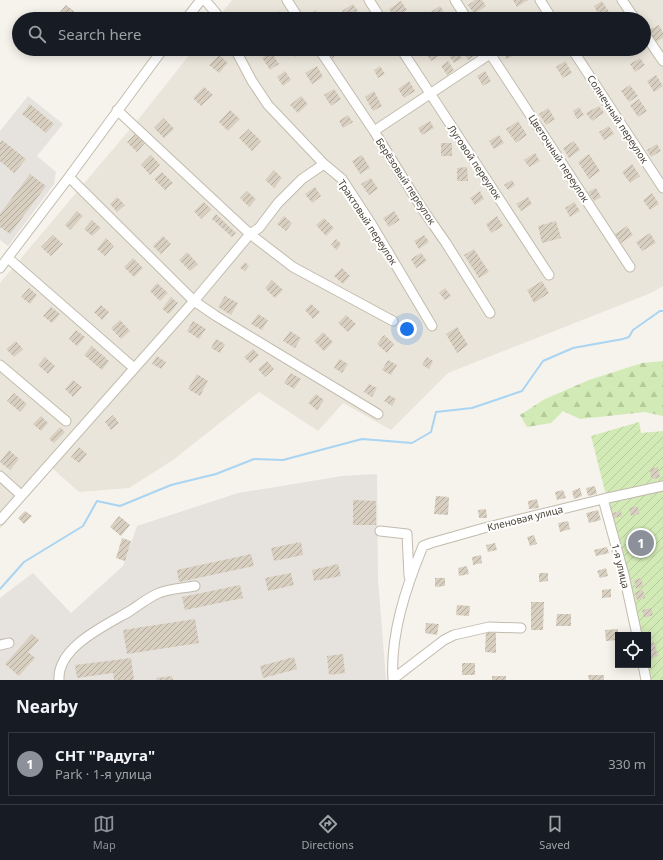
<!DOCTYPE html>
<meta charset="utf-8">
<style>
body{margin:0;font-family:"Noto Sans",sans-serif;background:#242831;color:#f1f3f6}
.controls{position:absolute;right:12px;bottom:12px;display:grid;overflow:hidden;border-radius:0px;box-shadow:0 2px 10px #0003}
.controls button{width:36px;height:36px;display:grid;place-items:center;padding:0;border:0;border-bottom:1px solid #363941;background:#171b24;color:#f1f3f6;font:20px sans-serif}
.you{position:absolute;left:407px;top:329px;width:14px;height:14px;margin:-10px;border:3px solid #fff;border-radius:50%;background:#1a73e8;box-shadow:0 0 0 6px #1a73e833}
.badge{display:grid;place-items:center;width:26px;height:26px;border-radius:50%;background:#8c9099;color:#fff;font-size:13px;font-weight:700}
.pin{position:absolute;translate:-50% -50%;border:2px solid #fff;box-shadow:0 1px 4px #0006}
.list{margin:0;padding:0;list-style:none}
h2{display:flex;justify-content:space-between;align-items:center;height:52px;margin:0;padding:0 16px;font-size:17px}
h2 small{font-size:13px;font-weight:400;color:#9ea1a6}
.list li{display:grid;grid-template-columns:26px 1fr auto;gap:12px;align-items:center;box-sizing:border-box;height:64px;margin:0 8px 8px;padding:0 8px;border:1px solid #363941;border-radius:0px}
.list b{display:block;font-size:15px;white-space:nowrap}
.list p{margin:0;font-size:13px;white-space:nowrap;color:#9ea1a6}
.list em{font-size:13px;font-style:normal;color:#9ea1a6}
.icon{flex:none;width:22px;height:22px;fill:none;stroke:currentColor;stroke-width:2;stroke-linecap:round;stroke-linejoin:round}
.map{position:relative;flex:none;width:663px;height:680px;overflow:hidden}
.search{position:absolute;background:#171b24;box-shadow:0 2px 10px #0003;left:12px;right:12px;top:12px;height:44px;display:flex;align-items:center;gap:10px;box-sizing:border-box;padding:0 14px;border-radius:22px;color:#9ea1a6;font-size:15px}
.sheet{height:124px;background:#171b24}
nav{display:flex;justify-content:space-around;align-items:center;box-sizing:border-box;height:56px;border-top:1px solid #363941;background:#171b24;font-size:11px;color:#9ea1a6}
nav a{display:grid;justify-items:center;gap:2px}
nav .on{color:#8c9099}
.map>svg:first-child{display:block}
.residential{fill:#eae5da}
.industrial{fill:#e6e2dd}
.forest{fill:url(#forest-firs)}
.garden{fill:url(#garden-furrows)}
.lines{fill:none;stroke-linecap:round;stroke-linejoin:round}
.stream{stroke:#a9d4f2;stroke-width:2}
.building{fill:url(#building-hatch)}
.minor-casing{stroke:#c2bbae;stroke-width:11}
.minor{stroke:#fff;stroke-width:9}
.labels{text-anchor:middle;stroke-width:4;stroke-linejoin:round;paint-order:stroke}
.street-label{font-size:10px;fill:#4b4439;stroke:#fff}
</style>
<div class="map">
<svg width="663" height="680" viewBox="0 0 663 680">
<defs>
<pattern id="forest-firs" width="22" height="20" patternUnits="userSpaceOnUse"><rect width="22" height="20" fill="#d2eab5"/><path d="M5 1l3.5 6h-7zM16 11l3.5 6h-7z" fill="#b6ca9c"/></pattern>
<pattern id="garden-furrows" width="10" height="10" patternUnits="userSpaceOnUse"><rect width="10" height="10" fill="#d2eab5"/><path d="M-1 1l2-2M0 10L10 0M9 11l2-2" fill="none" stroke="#b6ca9c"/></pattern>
<pattern id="building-hatch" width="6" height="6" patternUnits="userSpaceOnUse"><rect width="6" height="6" fill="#d8cfc1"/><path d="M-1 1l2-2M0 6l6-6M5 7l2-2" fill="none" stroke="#b1aa9e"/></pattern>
</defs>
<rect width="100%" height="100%" fill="#f6f3ec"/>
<path class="residential" d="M232,0H663V286L651,293L448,373L391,430L343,403L318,431L259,392L173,460L129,488L79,492L52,468L0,529V283L141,116L194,49H644V19H217Z"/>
<path class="industrial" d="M28,96L63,124L37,156L56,172L54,184L8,246L0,240V131Z
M377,474L378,579L386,680H0V598L33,573L71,613L123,566L137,526L238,493L342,476Z"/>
<path class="forest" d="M663,361V416L645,412L580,419L563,411L551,423L527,427L520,415L545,399L589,380L642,363Z"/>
<path class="garden" d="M639,422L641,433L663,431V680H651L647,665L648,635H640L628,582L591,436Z"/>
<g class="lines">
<path class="stream" d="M0,589L24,562L83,526L97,501L120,506L171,485L216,474L254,459L283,460L362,439L412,443L431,432L436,412L472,408L522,391L543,361L573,348L623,339L629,337L633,330L660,311H663"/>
</g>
<path class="building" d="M475,0H482L486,6L474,14L468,5Z
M513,0H528L517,7Z
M401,1L407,10L395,18L389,9Z
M602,1L609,12L600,17L594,6Z
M353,4L358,11L348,19L342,11Z
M66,5L75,12L69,19L60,12Z
M440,6L446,15L439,19H432L429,13Z
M316,10L321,19H305L304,17Z
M279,11L284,18L282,19H271L270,17Z
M489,13L493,19H479Z
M659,25L663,32V38L656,42L649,30Z
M290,49H302L303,51L295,57Z
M327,49H340L341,52L332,58Z
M429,49H439L442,54L431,61L425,52Z
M456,49L462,58L454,63L448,54Z
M468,49H477L479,53L468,60L463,52Z
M509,49H524L507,59L503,53Z
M271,52L279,64L270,70L262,58Z
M219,55L228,63L219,73L209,65Z
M640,58L645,65L635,72L630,64Z
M448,61L454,70L447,75L441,66Z
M565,61L572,73L563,78L556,67Z
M317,66L323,77L312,84L305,73Z
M380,66L385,74L378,78L374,70Z
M285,71L291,80L283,86L277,77Z
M485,71L491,81L483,86L477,76Z
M656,75L663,86L654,92L647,81Z
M409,81L415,91L404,98L398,89Z
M630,85L638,96L629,102L621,91Z
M204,87L213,95L201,106L193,98Z
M334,89L341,99L331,106L324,95Z
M374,91L382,106L373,111L365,97Z
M301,96L308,104L298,113L290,105Z
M639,99L647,111L638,117L630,105Z
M30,104L54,124L46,133L22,114Z
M599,106L604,113L592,121L586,113Z
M579,107L584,115L577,119L573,111Z
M548,108L555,119L546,125L539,114Z
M230,110L240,119L228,131L219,122Z
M348,115L353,122L343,128L339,121Z
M164,118L174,129L164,138L154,128Z
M430,121L434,128L422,135L418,128Z
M518,121L527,135L516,143L506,129Z
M609,126L614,134L604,140L599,132Z
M249,129L261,141L252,151L239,138Z
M135,134L145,143L137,152L127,142Z
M499,135L504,143L494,149L489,141Z
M2,140L26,159L14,173L0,161V143Z
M574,141L580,150L569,158L563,148Z
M441,143H452V156H441Z
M657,144L661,151L651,157L647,150Z
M535,153L540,161L529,167L524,160Z
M589,154L600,171L589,179L578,162Z
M151,155L160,165L150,175L141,165Z
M362,155L370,168L360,174L352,161Z
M632,164L640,176L630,183L622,172Z
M467,167L468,181H457V168Z
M274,170L282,178L274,188L265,180Z
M162,172L173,183L165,190L154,179Z
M30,174L46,186L10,234L0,227V214Z
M371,178L378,189L369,195L361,184Z
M512,180L515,185L508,190L504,185Z
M315,187L321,196L312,203L305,194Z
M596,188L601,197L594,201L588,192Z
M247,191L256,199L249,207L240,198Z
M480,191L484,199L475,205L470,198Z
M652,193L659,204L650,210L643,200Z
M117,197L125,205L117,212L110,204Z
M528,197L532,204L521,211L516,204Z
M204,202L211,209L201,219L194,211Z
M574,202L580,211L570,217L565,208Z
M77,211L83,216L70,230L65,225Z
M394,211L400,220L389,227L383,218Z
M216,214L236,233L232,237L212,219Z
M284,216L292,223L286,231L277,224Z
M497,216L503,226L491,233L486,224Z
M324,218L334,228L326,236L316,225Z
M92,220L101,228L92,236L84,229Z
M556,221L561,238L542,243L538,226Z
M627,226L633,235L621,243L615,234Z
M650,233L656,243L642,251L636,242Z
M53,235L63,244L51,256L41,247Z
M424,235L429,242L419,249L414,241Z
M163,236L171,244L161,254L153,246Z
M106,238L114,246L105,256L97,249Z
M336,239L341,244L337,250L331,245Z
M474,249L489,272L479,278L464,255Z
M187,252L198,264L190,271L179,260Z
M421,253L427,261L416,268L411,259Z
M133,258L143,268L134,277L124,267Z
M245,262L249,266L245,271L240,268Z
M342,268L350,276L343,284L334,276Z
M272,280L283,290L275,298L265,288Z
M542,281L549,293L534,303L527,290Z
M157,283L168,293L160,301L150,291Z
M29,288L37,295L30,304L21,297Z
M445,288L451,296L445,300L439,293Z
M225,296L238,303L231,315L218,307Z
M171,297L178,303L169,314L162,309Z
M311,304L320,312L313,319L305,310Z
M101,305L109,312L102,320L94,312Z
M51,307L60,314L52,323L43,316Z
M258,314L268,320L262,330L251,324Z
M346,315L356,324L348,332L338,323Z
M120,320L130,331L121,339L111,328Z
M193,321L206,329L199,339L187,331Z
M457,327L468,345L457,353L446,334Z
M76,330L85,337L77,346L69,339Z
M290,331L301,338L295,348L283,341Z
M323,332L333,342L324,351L314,341Z
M384,335L394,344L387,353L377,344Z
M216,339L225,344L220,353L211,348Z
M16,341L23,349L14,357L6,349Z
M92,346L109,361L102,370L84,355Z
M253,349L259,355L250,363L244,357Z
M157,356L166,362L161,369L152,364Z
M45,357L55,366L48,374L38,365Z
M427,357L433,361L429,369L422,365Z
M339,359L348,364L342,373L334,368Z
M388,360L397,365L391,375L382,370Z
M267,361L274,369L265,377L258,369Z
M291,373L301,379L294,389L284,383Z
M197,374L208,381L200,396L188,389Z
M73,380L82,387L73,397L65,389Z
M369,384L377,388L372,397L364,392Z
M14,393L27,404L20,412L7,401Z
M316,394L324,400L317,410L308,403Z
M389,395L396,399L392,406L384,401Z
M113,415L119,423L111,430L105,422Z
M41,416L48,423L41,431L33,424Z
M60,427L65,432L54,443L49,439Z
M79,447L87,454L79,463L71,457Z
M9,450L19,459L10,470L0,462Z
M658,467L660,478L651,479L650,469Z
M595,486L597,494L588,496L586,488Z
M580,488L582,496L574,499L572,491Z
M563,490L566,498L557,500L555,492Z
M436,496L449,497L448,515L434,514Z
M537,499L539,508L529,509L528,501Z
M353,500L376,501V525H353Z
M638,506L639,514L631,516L629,508Z
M486,509L487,518H479L478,510Z
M598,510L601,520L589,523L586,513Z
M25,511L32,516L24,524L18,518Z
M621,511L622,516L614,518L612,513Z
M119,516L130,525L121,536L110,527Z
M568,521L570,529L560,532L558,523Z
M534,535L537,544L530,546L527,537Z
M643,537L645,545L637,547L635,539Z
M122,538L131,541L125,561L116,558Z
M301,542L303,555L274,561L271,548Z
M495,543L497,550L488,552L486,545Z
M607,547L609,553L596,556L594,550Z
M251,554L254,566L179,582L177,570Z
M481,555L482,563L473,565L472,557Z
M338,564L341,576L314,581L312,570Z
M467,566L469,574L459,576L458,568Z
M606,568L608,576L600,578L597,571Z
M291,573L294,585L268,591L265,578Z
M539,573H548V581L539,582Z
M435,578H445V586L435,587Z
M641,578L643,587L636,589L634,580Z
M240,585L243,598L185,610L182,597Z
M611,589V597L602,598V590Z
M643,590L645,598L637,600L635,592Z
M531,602H544L543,630H531Z
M457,605L470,606L469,616L456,615Z
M651,608L653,615L644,618L642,610Z
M557,614H571V626H556Z
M195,619L199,643L127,654L123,630Z
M426,623L439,624L437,635L425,633Z
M618,629V640L606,641L605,630Z
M486,632L496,633V653L485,652Z
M32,634L39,640L28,652L35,658L19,676L5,664Z
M654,642L658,656L650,658L648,644Z
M343,654L345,673L329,675L327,656Z
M294,657L297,669L263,678L260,666Z
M131,658L134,680H114L113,673L77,678L75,665Z
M462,663H475V675H462Z
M588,675H604V680H589Z
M172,676L173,680H157L156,678Z
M492,676H506V680H492Z"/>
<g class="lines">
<defs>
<path id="minor" d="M205,0L216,13L219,19
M287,0L299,19
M369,0L381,19
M455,0L467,19
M540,0L552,19
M622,0L635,19
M186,19L201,0
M644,33L663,61
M235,49L252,81L268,105L324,164L342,179L372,225L432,326
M319,49L374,131L421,207L446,243L490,313
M401,49L549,275
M487,49L630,267
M572,49L663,188
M117,110L250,234L293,267L393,321
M374,131L490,54
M69,177L194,301L216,316L378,414
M8,258L134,368
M0,268L69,177L163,49
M0,365L66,421
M0,476L21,495
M603,499L624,575L637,635
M0,520L194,301L250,234L259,228L278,203L302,179L324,164
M380,531L407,534L409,576
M0,645L9,643
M643,665L646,680
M393,679L444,640L454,635L489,627L521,628
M59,680C57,647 106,625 130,611C139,605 149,597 159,593C168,589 184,588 195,586
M393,680C390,635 406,587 423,546L431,543L484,528L603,499L663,486"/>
</defs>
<use href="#minor" class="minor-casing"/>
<use href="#minor" class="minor"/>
</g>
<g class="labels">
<g class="street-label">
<text transform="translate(618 119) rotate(57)" y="4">Солнечный переулок</text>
<text transform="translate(559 158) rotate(57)" y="4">Цветочный переулок</text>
<text transform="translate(475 162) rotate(56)" y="4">Луговой переулок</text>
<text transform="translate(406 181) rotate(57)" y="4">Берёзовый переулок</text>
<text transform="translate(368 222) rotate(57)" y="4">Трактовый переулок</text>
<text transform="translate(525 518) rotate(-14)" y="4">Кленовая улица</text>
<text transform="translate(621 566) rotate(76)" y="4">1-я улица</text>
</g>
</g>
</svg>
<div class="controls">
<button><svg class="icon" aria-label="locate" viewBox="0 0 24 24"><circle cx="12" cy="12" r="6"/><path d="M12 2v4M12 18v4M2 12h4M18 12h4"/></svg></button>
</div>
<div class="you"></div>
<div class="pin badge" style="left:641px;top:543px">1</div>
<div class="search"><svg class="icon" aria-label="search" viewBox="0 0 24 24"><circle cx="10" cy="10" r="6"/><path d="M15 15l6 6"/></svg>Search here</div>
</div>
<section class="sheet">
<h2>Nearby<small></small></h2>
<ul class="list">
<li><span class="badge">1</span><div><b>СНТ &quot;Радуга&quot;</b><p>Park · 1-я улица</p></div><em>330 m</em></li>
</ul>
</section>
<nav>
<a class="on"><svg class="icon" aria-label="map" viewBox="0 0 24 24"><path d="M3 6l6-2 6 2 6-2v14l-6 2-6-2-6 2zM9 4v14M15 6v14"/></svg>Map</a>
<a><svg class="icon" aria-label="directions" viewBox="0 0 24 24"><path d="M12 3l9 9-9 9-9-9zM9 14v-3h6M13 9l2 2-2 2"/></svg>Directions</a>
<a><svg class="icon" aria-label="saved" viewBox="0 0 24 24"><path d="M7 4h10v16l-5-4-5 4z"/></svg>Saved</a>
</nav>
